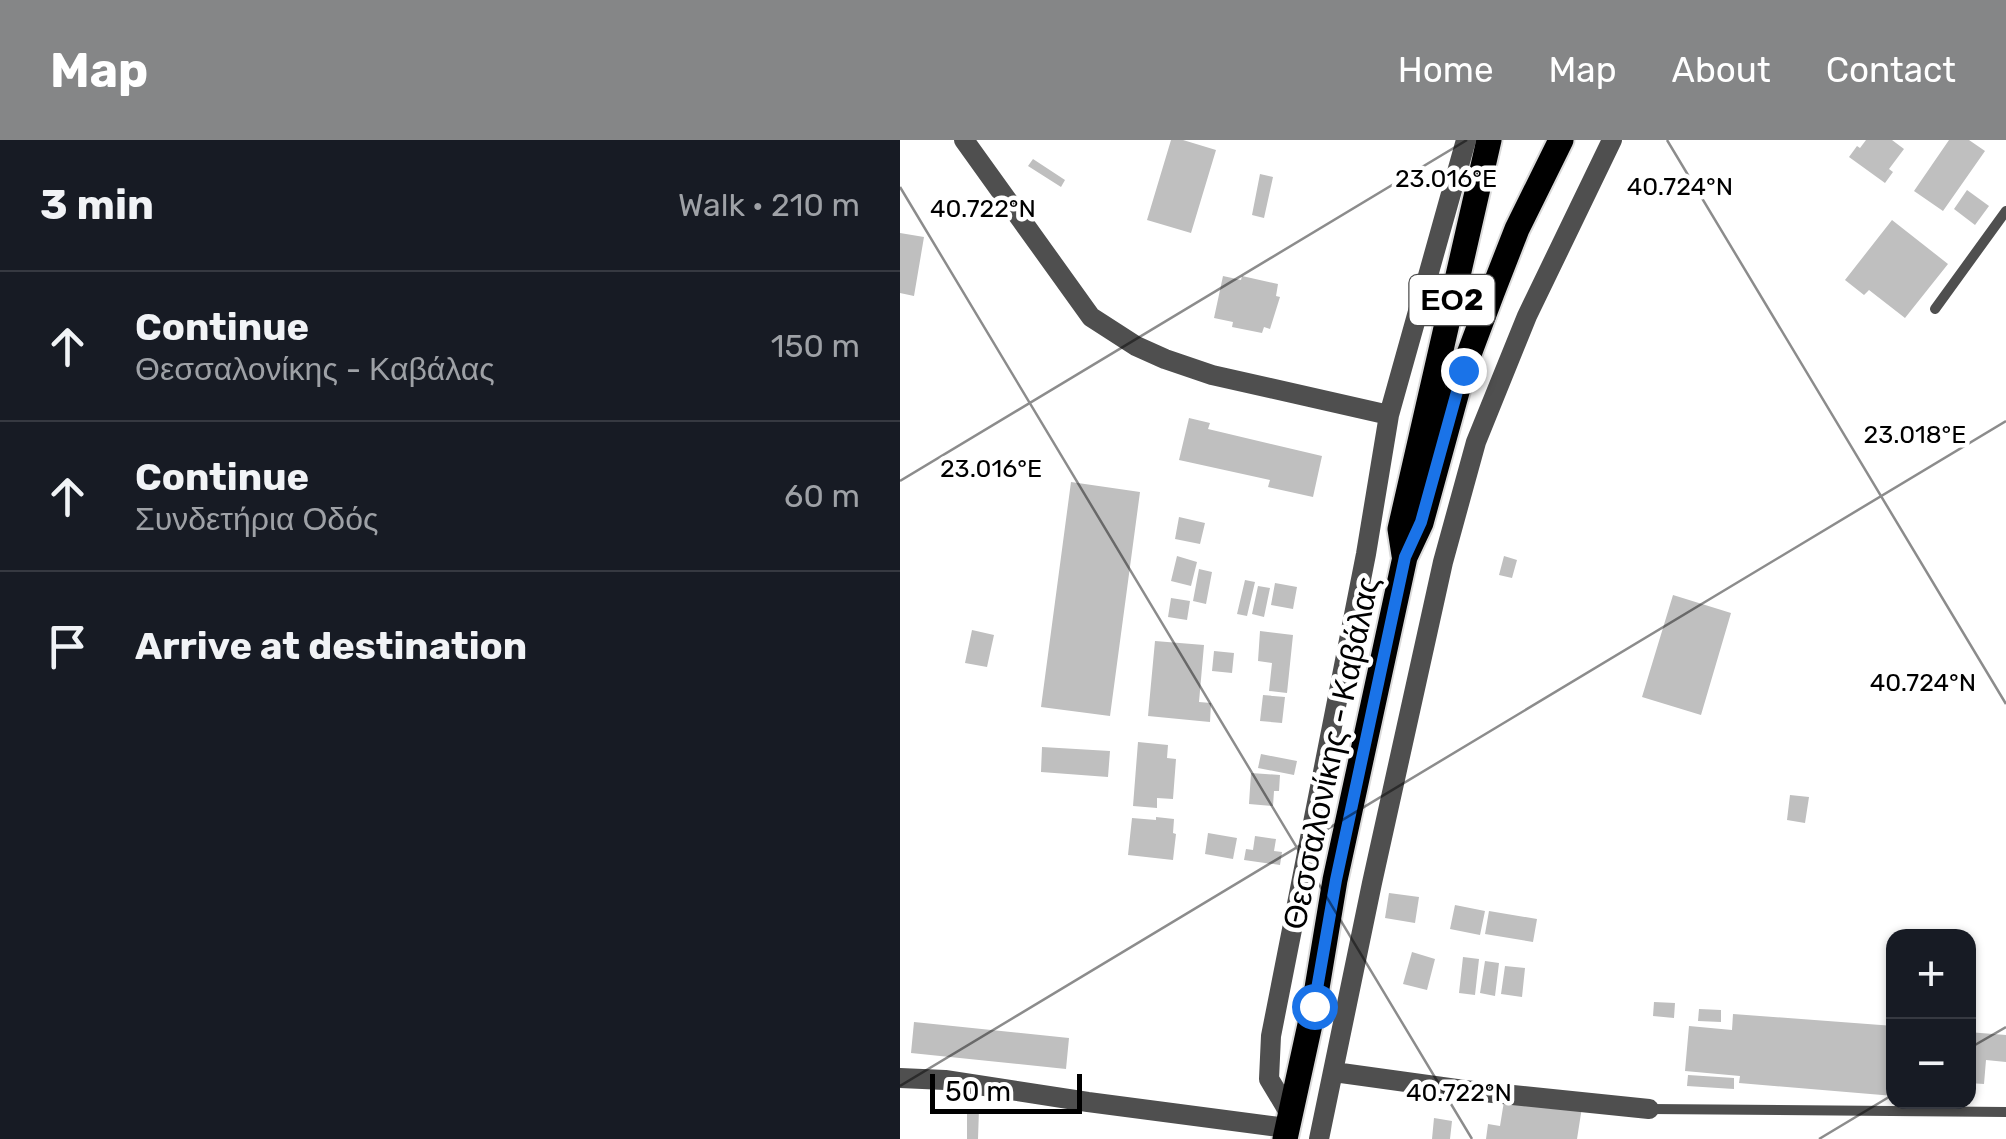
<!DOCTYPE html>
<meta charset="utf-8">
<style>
body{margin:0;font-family:Rubik,sans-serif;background:#242831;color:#f1f3f6}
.controls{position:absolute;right:30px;bottom:30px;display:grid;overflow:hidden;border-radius:20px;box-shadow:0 2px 8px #0004}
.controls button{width:90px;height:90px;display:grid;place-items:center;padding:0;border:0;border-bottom:2px solid #363941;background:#171b24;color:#f1f3f6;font:50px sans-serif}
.scale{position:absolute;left:30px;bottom:25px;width:152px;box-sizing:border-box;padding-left:10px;border:5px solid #000;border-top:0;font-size:28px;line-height:35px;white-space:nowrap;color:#000;-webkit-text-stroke:8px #fff;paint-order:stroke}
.stop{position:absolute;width:30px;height:30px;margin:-22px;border:8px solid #1a73e8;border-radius:50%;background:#fff}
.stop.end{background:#1a73e8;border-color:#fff;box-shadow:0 2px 10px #0008}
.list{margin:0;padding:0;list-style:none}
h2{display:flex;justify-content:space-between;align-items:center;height:130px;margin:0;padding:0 40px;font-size:42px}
h2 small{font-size:32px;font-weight:400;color:#9ea1a6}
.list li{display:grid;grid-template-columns:65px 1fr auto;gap:30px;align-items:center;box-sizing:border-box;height:150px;padding:0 40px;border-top:2px solid #363941}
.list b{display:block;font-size:38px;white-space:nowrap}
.list p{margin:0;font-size:32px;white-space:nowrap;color:#9ea1a6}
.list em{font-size:32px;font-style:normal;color:#9ea1a6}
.icon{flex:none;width:55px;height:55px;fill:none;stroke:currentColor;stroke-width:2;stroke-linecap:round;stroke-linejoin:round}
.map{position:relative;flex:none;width:1106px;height:999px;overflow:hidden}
header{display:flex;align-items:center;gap:60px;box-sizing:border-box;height:140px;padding:0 50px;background:#858687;color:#fff}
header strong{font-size:48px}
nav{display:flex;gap:55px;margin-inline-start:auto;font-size:35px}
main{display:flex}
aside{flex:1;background:#171b24}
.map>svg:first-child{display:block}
.building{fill:#bfbfbf}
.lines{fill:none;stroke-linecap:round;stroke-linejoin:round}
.primary-casing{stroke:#dbdbdb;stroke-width:29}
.lane{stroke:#4f4f4f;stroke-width:10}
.street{stroke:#4f4f4f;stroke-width:20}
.primary{stroke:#000;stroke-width:25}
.route{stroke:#1a73e8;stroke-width:12}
.ticks{fill:none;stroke:#000;stroke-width:2.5;stroke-opacity:0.45}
.labels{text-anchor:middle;stroke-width:9;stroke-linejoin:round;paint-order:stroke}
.shield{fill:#fff;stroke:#4c4c4c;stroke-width:2.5}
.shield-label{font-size:30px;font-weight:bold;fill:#000}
.street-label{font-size:32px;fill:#000;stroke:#fff}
.ticks-label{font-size:25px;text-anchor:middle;fill:#000;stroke:#fff;stroke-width:9;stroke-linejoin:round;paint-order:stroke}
</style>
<header>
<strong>Map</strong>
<nav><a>Home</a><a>Map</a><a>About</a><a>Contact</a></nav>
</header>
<main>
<aside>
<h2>3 min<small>Walk · 210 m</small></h2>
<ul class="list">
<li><svg class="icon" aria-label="ahead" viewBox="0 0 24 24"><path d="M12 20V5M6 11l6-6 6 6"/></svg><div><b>Continue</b><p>Θεσσαλονίκης - Καβάλας</p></div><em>150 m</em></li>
<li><svg class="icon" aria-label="ahead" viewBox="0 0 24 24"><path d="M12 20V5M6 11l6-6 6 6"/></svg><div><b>Continue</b><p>Συνδετήρια Οδός</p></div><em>60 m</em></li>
<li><svg class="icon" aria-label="arrive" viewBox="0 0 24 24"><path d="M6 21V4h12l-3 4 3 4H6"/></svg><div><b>Arrive at destination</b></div></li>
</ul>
</aside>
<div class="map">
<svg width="1106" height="999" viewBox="0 0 1106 999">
<rect width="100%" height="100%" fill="#fff"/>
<path class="building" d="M271,0H283L316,10L291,93L247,80Z
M966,0H992L1004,9L989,29L993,32L985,43L949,17L957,6L960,8Z
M1049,0H1069L1085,11L1043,71L1014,51Z
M133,19L165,40L161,47L128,26Z
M360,34L373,37L364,78L352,75Z
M1067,50L1089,66L1075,85L1054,69Z
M992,80L1048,124L1005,178L969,150L964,155L945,140Z
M0,93L24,97L14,156L0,153Z
M323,136L341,140L342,136L378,144L376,156L380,157L370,189L364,187L362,193L332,187L333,182L314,178Z
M289,278L310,283L308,289L422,316L413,357L368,347L370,340L279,320Z
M171,342L240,352L210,576L141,567Z
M279,377L305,383L300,404L275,399Z
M277,416L297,422L291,446L271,441Z
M604,416L617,420L612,438L599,435Z
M299,429L312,432L306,464L293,461Z
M345,440L355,442L347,476L337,474Z
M375,443L397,447L393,469L371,465Z
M358,446L370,448L364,477L352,474Z
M773,455L831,473L801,575L742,557Z
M271,458L290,461L287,480L268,477Z
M72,490L94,495L87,527L65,523Z
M360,491L393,495L387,553L369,551L372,523L358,521Z
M255,501L304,505L299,562L311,563L310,582L248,576Z
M314,511L334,513L332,533L312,531Z
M363,555L385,557L382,583L360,581Z
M238,602L268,605L267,618L276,619L273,659L257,658V668L233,666Z
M142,607L210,611L208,637L141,632Z
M361,614L397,621L394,635L358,628Z
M351,633L380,635L379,651H374L373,666L349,664Z
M890,655L909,657L905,683L887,680Z
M256,677L274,679L273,693L276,694L273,720L228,715L232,678L256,680Z
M308,693L337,698L333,719L305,714Z
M355,696L376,699L374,711L382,712L380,725L344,720L346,709L353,710Z
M489,753L519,757L515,783L485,778Z
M555,765L585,771L580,795L550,789Z
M589,771L637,779L633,802L585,794Z
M512,812L535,819L527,850L503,844Z
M563,817L579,819L575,855L559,853Z
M585,821L599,823L595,856L580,853Z
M605,826L625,828L622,857L601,854Z
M754,862L775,863L774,878L753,876Z
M799,869L821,870V882L798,881Z
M833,874L994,886V956L839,943L840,936L785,931L789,886L832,890Z
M14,882L169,898L166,929L11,913Z
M1068,892L1106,895V922L1086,920L1084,944L1068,943Z
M788,935L834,938V949L787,946Z
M605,955L682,967L677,999H586L588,984L600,986Z
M67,969H79L78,999H67Z
M534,978L552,981L550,999H532Z"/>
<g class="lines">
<defs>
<path id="primary" d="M504,415L500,389L589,0
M385,999L414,866L435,740L505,417L521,383L563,230L592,153L617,89L661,0"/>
</defs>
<use href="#primary" class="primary-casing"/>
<path class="lane" d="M1035,169L1106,71
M750,969L1106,972"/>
<path class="street" d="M64,0L191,177L236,206L265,219L312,235L489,275
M434,932L564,950L749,969
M0,938L45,940L188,962L387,988
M390,974L369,939L371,896L466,414L489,275L566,0
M419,999L472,743L543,422L576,302L627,176L712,0"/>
<use href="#primary" class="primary"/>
</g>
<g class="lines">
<path class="route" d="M414,866L436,740L505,417L521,382L563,230"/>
</g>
<path class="ticks" d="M767,0L1106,564M0,47L572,999M0,341L567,0M1068,909L1106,887M0,946L1106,281M919,999L994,954"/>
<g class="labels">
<rect class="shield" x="509.5" y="135" width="85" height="50" rx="8"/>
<g class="shield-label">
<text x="552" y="170">ΕΟ2</text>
</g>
<g class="street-label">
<text transform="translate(431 613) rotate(-78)" y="11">Θεσσαλονίκης - Καβάλας</text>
</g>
</g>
<g class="ticks-label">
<text x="546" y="47">23.016°E</text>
<text x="780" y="55">40.724°N</text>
<text x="83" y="77">40.722°N</text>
<text x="1015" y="303">23.018°E</text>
<text x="91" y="337">23.016°E</text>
<text x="1023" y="551">40.724°N</text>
<text x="559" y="961">40.722°N</text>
</g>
</svg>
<div class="controls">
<button>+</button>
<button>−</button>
</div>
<div class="scale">50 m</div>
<div class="stop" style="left:414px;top:866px"></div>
<div class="stop end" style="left:563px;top:230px"></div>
</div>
</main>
